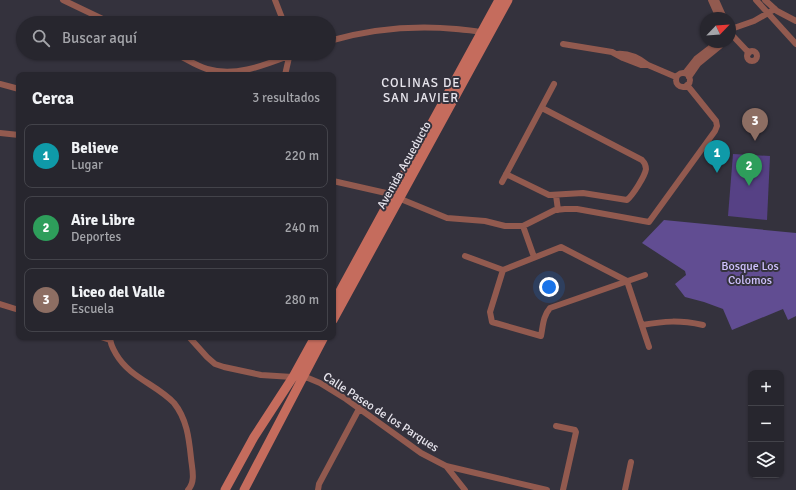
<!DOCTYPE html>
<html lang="es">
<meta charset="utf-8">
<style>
body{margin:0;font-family:Signika,sans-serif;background:#33323a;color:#f1f3f6}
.controls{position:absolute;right:12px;bottom:12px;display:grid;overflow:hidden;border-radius:8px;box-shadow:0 1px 3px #0004}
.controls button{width:36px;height:36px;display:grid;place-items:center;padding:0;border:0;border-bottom:1px solid #43434a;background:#27262e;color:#f1f3f6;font:20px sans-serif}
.compass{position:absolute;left:700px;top:12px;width:36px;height:36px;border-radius:50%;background:#27262e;box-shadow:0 1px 3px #0004;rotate:65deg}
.you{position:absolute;left:549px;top:287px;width:14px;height:14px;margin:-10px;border:3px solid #fff;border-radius:50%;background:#1a73e8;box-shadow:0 0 0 6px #1a73e833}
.badge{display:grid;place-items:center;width:26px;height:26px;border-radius:50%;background:#db2777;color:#fff;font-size:13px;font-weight:700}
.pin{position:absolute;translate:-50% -33px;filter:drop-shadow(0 1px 2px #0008)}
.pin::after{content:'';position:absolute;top:21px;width:14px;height:12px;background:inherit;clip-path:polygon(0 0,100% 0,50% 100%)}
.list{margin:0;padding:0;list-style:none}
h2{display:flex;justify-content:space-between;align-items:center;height:52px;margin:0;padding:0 16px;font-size:17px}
h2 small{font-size:13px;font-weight:400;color:#a4a5aa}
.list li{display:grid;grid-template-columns:26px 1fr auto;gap:12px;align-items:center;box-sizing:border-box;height:64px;margin:0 8px 8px;padding:0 8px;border:1px solid #43434a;border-radius:8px}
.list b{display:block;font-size:15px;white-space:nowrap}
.list p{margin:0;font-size:13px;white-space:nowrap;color:#a4a5aa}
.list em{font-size:13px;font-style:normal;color:#a4a5aa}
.icon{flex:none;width:22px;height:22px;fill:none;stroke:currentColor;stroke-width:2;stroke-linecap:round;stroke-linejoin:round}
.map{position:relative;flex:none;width:796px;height:490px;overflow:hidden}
.search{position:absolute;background:#27262e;box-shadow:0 1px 3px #0004;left:16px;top:16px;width:320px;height:44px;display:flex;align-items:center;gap:10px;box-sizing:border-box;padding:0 14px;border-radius:22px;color:#a4a5aa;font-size:15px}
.panel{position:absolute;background:#27262e;box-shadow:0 1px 3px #0004;left:16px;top:72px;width:320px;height:268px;border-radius:8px}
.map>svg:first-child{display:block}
.green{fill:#564185}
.forest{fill:#614d92}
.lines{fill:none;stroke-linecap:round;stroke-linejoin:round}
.minor{stroke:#925a4f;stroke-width:6}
.secondary{stroke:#c56c5d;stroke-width:9}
.labels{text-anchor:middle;stroke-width:4;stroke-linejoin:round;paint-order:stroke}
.street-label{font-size:12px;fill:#e7e5ed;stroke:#34323d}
.park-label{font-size:12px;fill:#d0c2fe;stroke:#34323d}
.neighbourhood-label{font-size:13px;letter-spacing:1px;fill:#e7e5ed;stroke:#34323d}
</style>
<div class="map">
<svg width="796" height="490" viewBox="0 0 796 490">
<rect width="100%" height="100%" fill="#34323d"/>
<path class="green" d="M733,154L770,156L767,220L728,216Z"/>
<path class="forest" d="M664,220L796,233V316L788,320L783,309L732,330L723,309L704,302L685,297L675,284L686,275L685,271L642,243Z"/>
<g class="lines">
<path class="minor" d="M63,0L111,23
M275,0L284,23
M711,0L719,18
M716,0L724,18
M756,0L796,44
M765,0L777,11L796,21
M734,28L754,21L775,9
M732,35L749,53
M329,41C371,29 413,25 456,29C465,30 475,30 484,33
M563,44L612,52L623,58L641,65H648L676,77
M747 56a5 5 0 1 1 10 0a5 5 0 1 1-10 0Z
M174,53C185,58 196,66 207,69C238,78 269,63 296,53
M617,54C628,53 639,58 648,65
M685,73L696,59L709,49L716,42
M676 80a7 7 0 1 1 14 0a7 7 0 1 1-14 0Z
M285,75L290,53
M689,77L698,64L720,46L722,42
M0,84L19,89
M0,133L19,135
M506,174L549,195L583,193L627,200C633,195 645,176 646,169C646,165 645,163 642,160L542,108
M333,181L386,193L447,218L485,221L505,226H523L555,210L565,209H577L649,222L715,131L717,126L716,121L687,85
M502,182L554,84
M556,195L558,210
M523,226L534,257
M465,256L503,270L561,247L627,281L649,347
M503,270L490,312L492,322L541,336C543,326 543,316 550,308L645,275
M0,304L19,310
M642,325C665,321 679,320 703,325
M101,337L110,340
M110,337C110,343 113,349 116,354C130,378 156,384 174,403C187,419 189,439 191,458C192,469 196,481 188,490
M189,337L207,357L215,364L224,367L261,375L308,378L320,383L346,399L421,453L446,466L547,490
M556,426L575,430L576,432L563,490
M446,466L465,490
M318,490L319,484L359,409
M625,490L631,462"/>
<path class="secondary" d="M333,304L499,0
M333,320L508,0
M225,490L254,437L293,377L315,337
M244,490L324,337"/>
</g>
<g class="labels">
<g class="street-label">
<text transform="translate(404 165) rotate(-61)" y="4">Avenida Acueducto</text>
<text transform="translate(381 412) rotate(33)" y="4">Calle Paseo de los Parques</text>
</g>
<g class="park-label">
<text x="750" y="270">Bosque Los<tspan x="750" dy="14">Colomos</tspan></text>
</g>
<g class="neighbourhood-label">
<text x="421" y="87">COLINAS DE<tspan x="421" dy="15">SAN JAVIER</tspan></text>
</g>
</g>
</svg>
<div class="controls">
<button>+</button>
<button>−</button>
<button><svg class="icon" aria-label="layers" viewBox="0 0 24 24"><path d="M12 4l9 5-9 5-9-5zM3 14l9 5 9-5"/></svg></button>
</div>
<svg class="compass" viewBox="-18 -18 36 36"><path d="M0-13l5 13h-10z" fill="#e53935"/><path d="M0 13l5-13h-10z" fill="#a4a5aa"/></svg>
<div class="you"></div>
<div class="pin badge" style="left:717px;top:173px;background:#0f9aa8">1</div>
<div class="pin badge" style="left:749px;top:186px;background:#2e9e5b">2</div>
<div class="pin badge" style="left:755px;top:141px;background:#8d6e63">3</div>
<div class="search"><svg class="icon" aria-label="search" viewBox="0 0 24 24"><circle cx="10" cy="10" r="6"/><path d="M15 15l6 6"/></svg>Buscar aquí</div>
<section class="panel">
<h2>Cerca<small>3 resultados</small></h2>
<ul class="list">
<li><span class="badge" style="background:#0f9aa8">1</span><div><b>Believe</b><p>Lugar</p></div><em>220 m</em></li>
<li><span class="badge" style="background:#2e9e5b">2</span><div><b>Aire Libre</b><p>Deportes</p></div><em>240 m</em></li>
<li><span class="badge" style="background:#8d6e63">3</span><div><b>Liceo del Valle</b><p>Escuela</p></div><em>280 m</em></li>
</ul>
</section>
</div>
